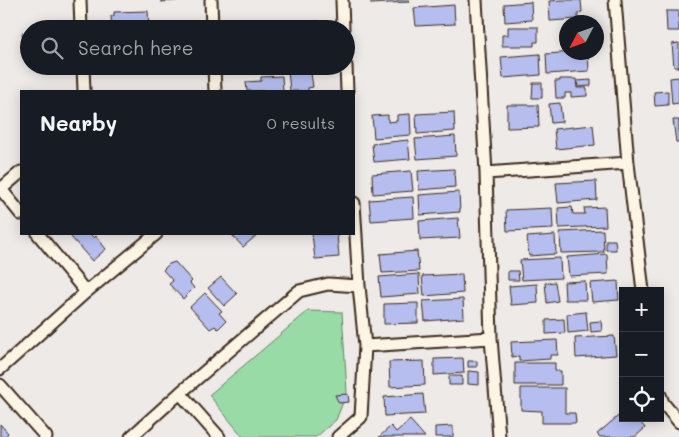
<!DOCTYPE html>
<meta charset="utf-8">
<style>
body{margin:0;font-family:Mali,sans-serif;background:#20242c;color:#f1f3f6}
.controls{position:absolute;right:15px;bottom:15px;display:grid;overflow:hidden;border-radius:0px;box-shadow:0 2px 12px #0003}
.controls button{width:45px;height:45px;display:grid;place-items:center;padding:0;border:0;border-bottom:1px solid #363941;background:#171b24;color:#f1f3f6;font:25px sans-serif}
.compass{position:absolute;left:559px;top:15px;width:45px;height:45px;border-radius:50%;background:#171b24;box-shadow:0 2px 12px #0003;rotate:229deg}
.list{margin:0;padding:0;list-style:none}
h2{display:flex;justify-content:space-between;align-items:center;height:65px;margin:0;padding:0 20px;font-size:21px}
h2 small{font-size:16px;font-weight:400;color:#9ea1a6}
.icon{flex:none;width:28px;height:28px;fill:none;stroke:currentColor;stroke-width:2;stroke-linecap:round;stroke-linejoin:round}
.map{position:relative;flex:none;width:679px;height:437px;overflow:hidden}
.search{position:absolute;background:#171b24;box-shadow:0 2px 12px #0003;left:20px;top:20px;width:335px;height:55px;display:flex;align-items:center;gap:12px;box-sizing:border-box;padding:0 18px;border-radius:28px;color:#9ea1a6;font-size:19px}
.panel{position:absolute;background:#171b24;box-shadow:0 2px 12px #0003;left:20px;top:90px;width:335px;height:145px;border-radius:0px}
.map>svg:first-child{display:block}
.green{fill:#98dba7;stroke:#6a8262}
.building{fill:#b5beef;stroke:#3b2a1e}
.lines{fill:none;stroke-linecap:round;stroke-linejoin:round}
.minor-casing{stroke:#3b2a1e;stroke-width:15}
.minor{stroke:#fcf5e5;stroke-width:11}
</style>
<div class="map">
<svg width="679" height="437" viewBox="0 0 679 437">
<rect width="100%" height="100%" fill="#eeeae7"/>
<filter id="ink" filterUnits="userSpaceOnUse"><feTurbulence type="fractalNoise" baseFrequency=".02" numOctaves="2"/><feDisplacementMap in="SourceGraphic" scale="10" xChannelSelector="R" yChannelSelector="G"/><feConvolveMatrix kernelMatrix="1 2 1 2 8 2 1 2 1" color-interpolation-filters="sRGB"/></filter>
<g filter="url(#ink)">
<path class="green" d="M308,311L342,312L347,392L336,420L316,437H243L209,395Z"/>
<path class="building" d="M161,0H185L161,2Z
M371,0H409V2L371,4Z
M561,0H581L582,12L578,13V19L550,21L549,1Z
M531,2L532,20L505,22L504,4Z
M454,5L455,24L416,26L414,8Z
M148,11L149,27L112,29L111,16H114V12Z
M666,11H679V31H667Z
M319,21L320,29H287V24Z
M508,27H538V42H534V46H502V35H508Z
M29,32V49L24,50L22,33Z
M679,43V67H674L672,44Z
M574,52H588L589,71L547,74L546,54Z
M540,54L541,75L503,78L501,57Z
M243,66H264V68L243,70Z
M308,68V74L311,73L313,87L308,88V91H290L288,70Z
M282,76L283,91H247L246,82L261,81V77Z
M679,77V103L672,104L670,78Z
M560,79H576L577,88H587V96L571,97V93H565V98H556L555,81H560Z
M591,80V86L578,87L577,81Z
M533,83H542V98H532Z
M668,91V105L655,106L654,92Z
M560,103L562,122L551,123L549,104Z
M507,105H538L539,127L507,128Z
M454,112L455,131L417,134L416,114Z
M410,114L411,135L374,138L372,116L388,115V122L397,121V115Z
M673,120H679V142H676Z
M593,125L595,145L556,149L554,129Z
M455,136L456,156L417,159L415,139Z
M408,140L410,159L374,162L372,144Z
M454,169L455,187L419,190L418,171Z
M411,171L413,191L373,194L372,174Z
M596,181L597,200L558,203L556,183Z
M459,192L460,212L420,215L419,195Z
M413,197L414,218L371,221L369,200Z
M572,207L573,214H585L584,208L605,207L606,226L559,228L558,208Z
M552,208L553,229L507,231L506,210Z
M458,218L460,238L420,240L419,221Z
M603,230L604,252L561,253L560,232Z
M71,234H92L91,235L94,238L96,236L106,249L92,261L71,237Z
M231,234H258L243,247Z
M312,234H337L339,257L315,259Z
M555,235L556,254L529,256L527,237Z
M606,240H615L616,250H606Z
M417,251L419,271L382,273L380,254Z
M607,254L608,274L569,276L567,257Z
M560,258L561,278L522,280L520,260Z
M175,262L192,281L190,283L194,288L183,299L169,284L173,281L163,270L169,264Z
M508,271H518L519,280H508Z
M419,274L420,294L381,297L379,277Z
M462,274L463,293L424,296L422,276Z
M221,277L237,294L224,306L208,288Z
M585,281L586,300H565L564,282Z
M618,281L619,300L592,302L590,283Z
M555,282L558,301L547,303L545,283Z
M537,284L538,303L511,305L509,286Z
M205,293L222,311L219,313L226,321L218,329L215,326L210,329L190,307Z
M463,299L464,318L425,321L423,301Z
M418,303V323L384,324V304Z
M586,312L588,331L568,333L567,314Z
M564,319L565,333L546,334V320Z
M601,321L602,331L591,332L590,322Z
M614,336L616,355L576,358L575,338Z
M557,340L558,355H550V359L519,361V356L512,357L511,342Z
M463,358L464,373L434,375V359Z
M424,361L425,385L390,387L389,362Z
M468,361H477V367H468Z
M515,363H555V371H561V385H515Z
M468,371L479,372V385L468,384Z
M449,376H462V385H449Z
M521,388H565V413H575L576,423H542V411L521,410Z
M348,394L349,402L339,403L335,395Z
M423,394L425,414L385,416L384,397Z
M623,412V418H637L645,428L635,437H600L597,434Z
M410,420L425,437H379L391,426L396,432Z
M0,424L8,433L5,437H0Z
M453,426V437H435V427Z"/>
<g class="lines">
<defs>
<path id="minor" d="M80,0L81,29
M211,0L212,29
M342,0L343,29
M476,0L486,173L491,338L499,437
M615,0L628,163L643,291
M83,66L84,91
M214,66L215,91
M346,66L347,91
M486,173L628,163
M0,188L21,214
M1,189L21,172
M38,234L86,292
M365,346L491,338
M0,369L86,292L156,234
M0,385L46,437
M180,393L219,437
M660,395L663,403L679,422
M131,437L180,393L299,291L328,284L359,286
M338,437L361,417L365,346L359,286L354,203"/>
</defs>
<use href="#minor" class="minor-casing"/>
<use href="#minor" class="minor"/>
</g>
</g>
</svg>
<div class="controls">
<button>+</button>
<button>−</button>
<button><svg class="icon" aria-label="locate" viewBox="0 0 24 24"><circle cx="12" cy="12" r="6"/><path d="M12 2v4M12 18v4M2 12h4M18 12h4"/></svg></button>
</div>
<svg class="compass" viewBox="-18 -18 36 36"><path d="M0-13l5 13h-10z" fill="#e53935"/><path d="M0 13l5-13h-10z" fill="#9ea1a6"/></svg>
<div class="search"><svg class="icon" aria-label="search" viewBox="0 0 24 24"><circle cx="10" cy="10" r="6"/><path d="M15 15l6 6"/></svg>Search here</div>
<section class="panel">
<h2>Nearby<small>0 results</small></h2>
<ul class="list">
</ul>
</section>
</div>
